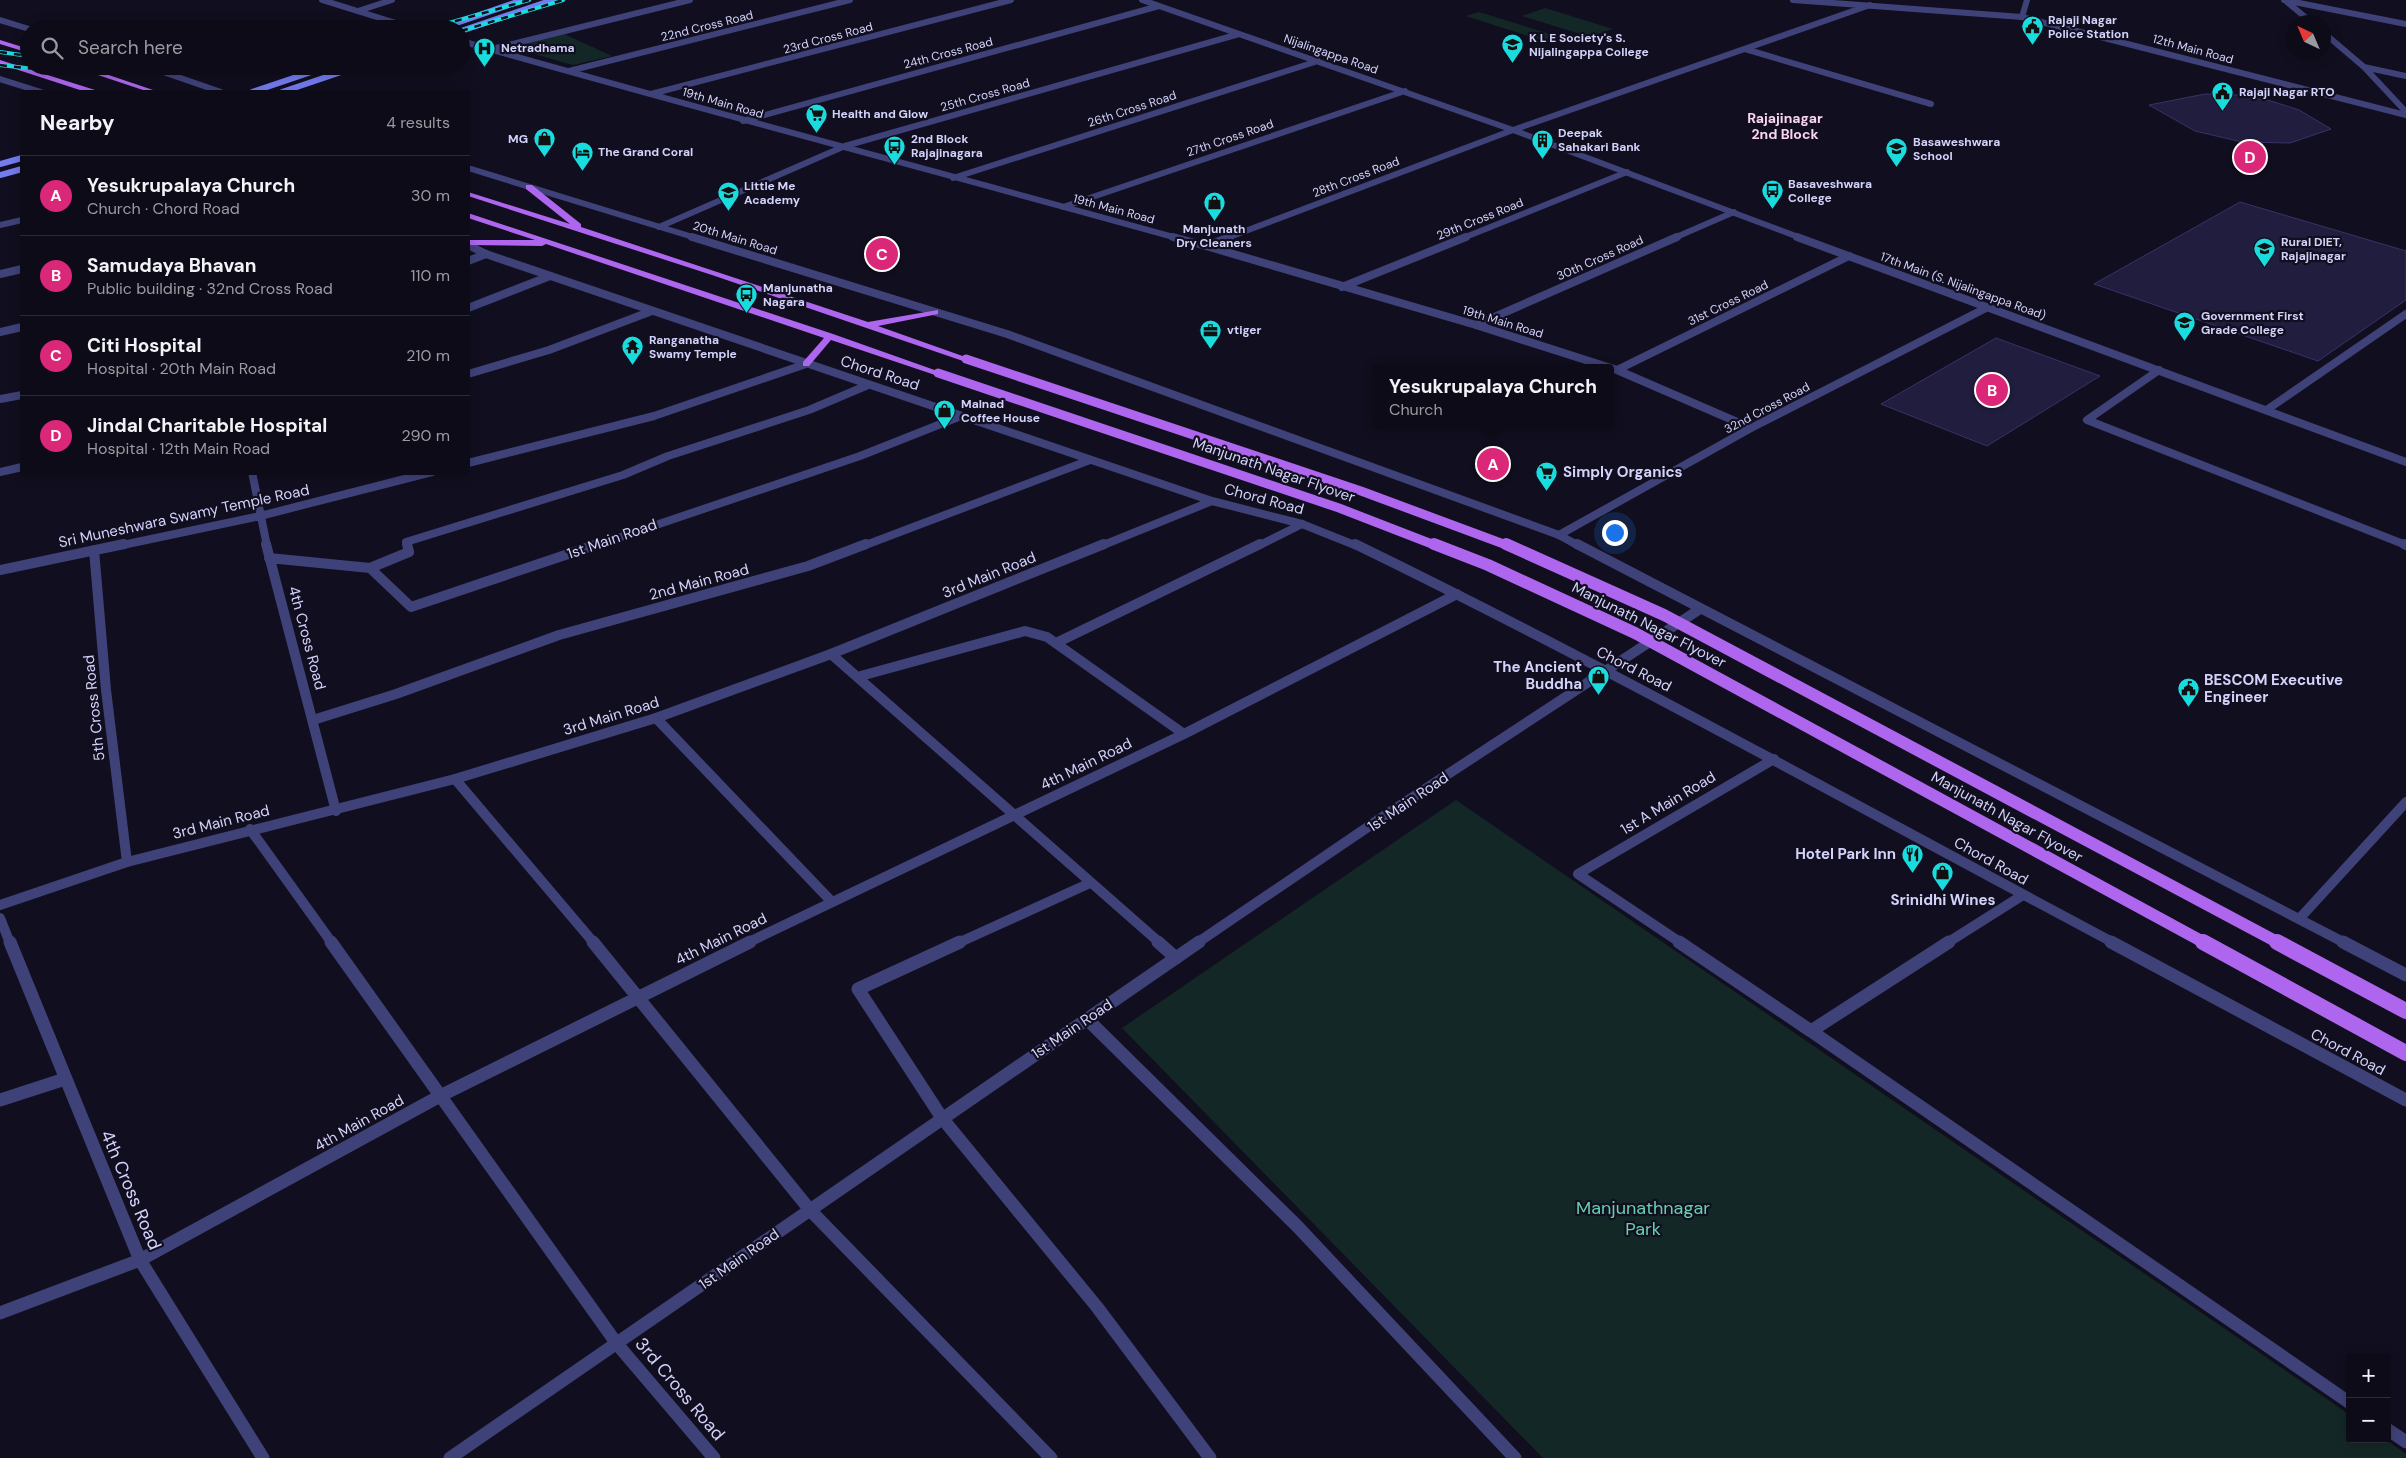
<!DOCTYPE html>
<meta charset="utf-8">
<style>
body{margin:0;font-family:"DM Sans",sans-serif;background:#1b1924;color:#f1f3f6}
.controls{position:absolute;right:15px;bottom:15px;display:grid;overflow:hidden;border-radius:5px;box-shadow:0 2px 12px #0003}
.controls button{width:45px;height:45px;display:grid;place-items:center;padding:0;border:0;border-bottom:1px solid #2d2b36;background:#0d0b17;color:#f1f3f6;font:25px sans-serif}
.compass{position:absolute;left:2286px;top:15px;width:45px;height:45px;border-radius:50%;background:#0d0b17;box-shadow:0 2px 12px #0003;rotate:316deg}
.you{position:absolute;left:1614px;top:532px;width:18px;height:18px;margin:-12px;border:4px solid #fff;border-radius:50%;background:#1a73e8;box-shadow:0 0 0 8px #1a73e833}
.badge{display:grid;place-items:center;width:32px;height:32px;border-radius:50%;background:#db2777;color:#fff;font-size:16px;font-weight:700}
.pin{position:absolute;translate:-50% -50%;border:2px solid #fff;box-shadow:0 1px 5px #0006}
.popup{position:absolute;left:1372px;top:364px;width:242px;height:65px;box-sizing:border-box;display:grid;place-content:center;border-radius:5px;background:#0d0b17;filter:drop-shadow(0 1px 4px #0005);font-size:16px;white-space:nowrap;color:#9a9ba1}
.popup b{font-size:19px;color:#f1f3f6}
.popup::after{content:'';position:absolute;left:50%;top:100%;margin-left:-10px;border:10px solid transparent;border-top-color:#0d0b17}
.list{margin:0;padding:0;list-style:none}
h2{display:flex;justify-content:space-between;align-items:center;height:65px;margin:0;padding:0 20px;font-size:21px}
h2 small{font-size:16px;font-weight:400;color:#9a9ba1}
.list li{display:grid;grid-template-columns:32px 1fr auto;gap:15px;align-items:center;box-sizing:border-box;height:80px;padding:0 20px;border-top:1px solid #2d2b36}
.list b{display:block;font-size:19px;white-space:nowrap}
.list p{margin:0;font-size:16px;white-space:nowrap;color:#9a9ba1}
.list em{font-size:16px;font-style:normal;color:#9a9ba1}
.icon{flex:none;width:28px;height:28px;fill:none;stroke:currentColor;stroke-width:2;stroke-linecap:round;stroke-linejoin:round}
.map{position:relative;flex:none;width:2406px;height:1458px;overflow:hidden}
.search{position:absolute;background:#0d0b17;box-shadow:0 2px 12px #0003;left:20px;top:20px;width:450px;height:55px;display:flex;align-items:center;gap:12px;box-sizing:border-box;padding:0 18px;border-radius:28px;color:#9a9ba1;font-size:19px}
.panel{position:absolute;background:#0d0b17;box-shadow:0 2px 12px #0003;left:20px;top:90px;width:450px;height:385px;border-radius:5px}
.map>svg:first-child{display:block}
.green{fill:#132826}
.building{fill:#211d3e;stroke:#383267}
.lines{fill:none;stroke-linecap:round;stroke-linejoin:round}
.minor-far3{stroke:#3f4279;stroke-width:6}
.minor-far2{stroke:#3f4279;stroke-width:8}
.minor-far1{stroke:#3f4279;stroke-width:10}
.minor{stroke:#3f4279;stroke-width:13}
.tertiary-far3{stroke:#3f4279;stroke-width:6}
.tertiary-far2{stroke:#3f4279;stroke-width:8}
.tertiary-far1{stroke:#3f4279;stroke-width:10}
.tertiary{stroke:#3f4279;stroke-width:13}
.secondary{stroke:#747cef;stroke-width:6}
.primary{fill:#af66ee;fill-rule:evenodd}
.rail-casing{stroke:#19dcdf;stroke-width:4}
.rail{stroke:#110f1f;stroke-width:2.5;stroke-dasharray:7;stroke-linecap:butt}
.primary-bridge-far2{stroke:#af66ee;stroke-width:9}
.primary-bridge-far1{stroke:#af66ee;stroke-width:12}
.primary-bridge{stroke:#af66ee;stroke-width:16}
.labels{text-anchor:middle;stroke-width:4.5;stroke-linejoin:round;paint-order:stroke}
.far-poi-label{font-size:12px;font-weight:bold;fill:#d3d2fa;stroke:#110f1f;text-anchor:start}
.far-street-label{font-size:12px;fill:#d3d2fa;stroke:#110f1f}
.far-neighbourhood-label{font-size:14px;font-weight:bold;fill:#fad4f0;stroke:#110f1f}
.street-label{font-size:15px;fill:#d3d2fa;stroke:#110f1f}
.poi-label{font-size:15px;font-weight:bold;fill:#d3d2fa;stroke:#110f1f;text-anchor:start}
.near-street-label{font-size:18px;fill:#d3d2fa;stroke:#110f1f}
.near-park-label{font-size:18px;fill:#67d1ae;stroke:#110f1f}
</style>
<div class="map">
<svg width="2406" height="1458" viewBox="0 0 2406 1458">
<rect width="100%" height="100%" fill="#110f1f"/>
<path class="green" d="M1545,8L1613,29L1590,37L1522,16Z
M1479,12L1563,38L1550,43L1466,16Z
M564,34L612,56L573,65L510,47Z
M1456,800L2350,1415V1439H2385L2406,1454V1458H1543L1122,1028Z"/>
<path class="building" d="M2205,94L2237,95L2271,101L2299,110L2331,129L2290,143L2242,142L2195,131L2149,105Z
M2240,202L2406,251V300L2318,361L2094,284Z
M1996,338L2100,376L1987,446L1881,404Z"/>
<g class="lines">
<path class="minor-far3" d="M1142,0L1513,130
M2284,0L2406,24
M2287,2L2311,22
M358,11L392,0
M2022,17L2027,0
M2324,33L2364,67L2406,112
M492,49L690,0
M1745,49L1931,104
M2364,67L2406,76
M569,71L850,0
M743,121L1159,6
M953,178L1318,61
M1063,207L1405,91
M0,225L22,220
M659,227L845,146L1239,34
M1463,238L1627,172
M1674,238L1734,212"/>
<path class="minor-far2" d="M1206,246L1476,325L1617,370L1751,428
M468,261L486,254
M0,274L22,269
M1342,287L1466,237
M468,308L550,276
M1476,325L1677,237
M0,332L22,327
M1617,370L1849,256
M2159,370L2087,420L2406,545
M468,374L549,350L652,311
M0,399L22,395
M468,463L654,416L806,364
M0,472L22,467
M252,472L267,546
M1559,535L1751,428L1988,307
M118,546L260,516L432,472
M407,546L406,542L623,475L668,456L809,410L868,385
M594,546L860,456L961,416
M863,546L1090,460
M1258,546L1302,524"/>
<path class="minor-far1" d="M266,544L336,811
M2404,544L2406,545
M94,550L106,690L127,862
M269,558L370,568L411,607L598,544
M370,568L409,552L407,544
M0,570L124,544
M1056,643L1260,544
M831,654L1160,943
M857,677L1025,631L1047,637L1184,734
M656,718L832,902
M313,720L396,694L559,635L808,566L866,544
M455,779L594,943
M250,829L332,943
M0,918L10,943
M747,943L1184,734L1457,594
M958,943L1090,883
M1681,943L1578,874L1774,759
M1947,943L2023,895"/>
<path class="minor" d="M10,942L140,1260L263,1458
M331,942L617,1344L714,1458
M593,942L810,1210L1051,1458
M960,942L858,989L942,1118L1097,1307L1210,1458
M1158,942L1176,958
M1679,942L1811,1031L1949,942
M1087,1019L1298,1227L1515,1458
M1811,1031L2350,1403
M0,1100L65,1079
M0,1313L140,1260L440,1096L750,942
M2387,1429L2406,1442"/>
<path class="tertiary-far3" d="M322,0L415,29
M1793,0L2022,17L2406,115
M0,20L29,29
M461,41C699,109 939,172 1177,238
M146,66L221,92
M0,79L41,92
M651,94L1011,0
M1513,130L1801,238
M468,168L696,238
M1227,238L1513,130L1870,5"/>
<path class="tertiary-far2" d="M692,237L1007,334L1559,535L1579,546
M1173,237L1206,246L1230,237
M1797,237L2406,462
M468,245L486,254L1212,501L1302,524L1357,546
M2268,409L2406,314
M1101,546L1212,501"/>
<path class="tertiary-far1" d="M1355,544C1612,669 1862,809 2114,943
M1577,544L2345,943
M0,905L127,862L455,779L656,718L831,654L1104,544
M2300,918L2406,802
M1197,943L1384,816L1700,609"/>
<path class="tertiary" d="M2111,942L2406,1100
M2343,942L2406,975
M450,1458L1199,942"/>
<path class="secondary" d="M439,29L523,0
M461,31L553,0
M252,92L329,66
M282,92L359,66
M0,164L22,158
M0,175L22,169"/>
<path class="primary" d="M0,40L29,49V53L0,44Z
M0,60L95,90L96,92H86L0,64Z
M71,66H82L159,92H149Z
M526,185H532L581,224V227L868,322L938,310V314L878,326L971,359L966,362L963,361L712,275L468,196V192L570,224L526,189Z
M468,213L833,334L943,373L938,376L935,375L831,340L809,366H803V362L824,338L546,244L542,246L468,245V240H535L468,218Z"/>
<defs>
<path id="rail" d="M428,29L529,0
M461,31L563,0
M0,52L29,56
M0,65C81,76 161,74 242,66"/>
</defs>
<use href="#rail" class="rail-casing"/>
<use href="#rail" class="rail"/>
<path class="primary-bridge-far2" d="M966,359L1361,491L1509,546
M938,373L1339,508L1437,546"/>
<path class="primary-bridge-far1" d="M1434,544L1488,565L1635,633L2205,943
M1506,544L1664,615L2279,943"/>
<path class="primary-bridge" d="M2203,942L2406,1053
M2277,942L2406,1011"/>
</g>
<defs>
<symbol id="civic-pin" viewBox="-11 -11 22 30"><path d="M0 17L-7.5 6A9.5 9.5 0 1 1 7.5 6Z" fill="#19dcdf" stroke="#110f1f"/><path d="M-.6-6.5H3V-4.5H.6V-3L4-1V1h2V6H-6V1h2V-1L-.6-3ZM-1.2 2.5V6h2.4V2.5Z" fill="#111"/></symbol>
<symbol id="university-pin" viewBox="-11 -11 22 30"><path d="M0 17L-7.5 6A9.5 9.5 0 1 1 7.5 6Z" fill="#19dcdf" stroke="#110f1f"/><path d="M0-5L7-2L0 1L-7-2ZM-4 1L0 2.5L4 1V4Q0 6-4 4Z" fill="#111"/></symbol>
<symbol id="hospital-pin" viewBox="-11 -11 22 30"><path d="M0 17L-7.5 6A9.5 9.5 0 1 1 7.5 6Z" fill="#19dcdf" stroke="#110f1f"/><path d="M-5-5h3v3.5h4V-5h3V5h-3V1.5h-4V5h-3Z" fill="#111"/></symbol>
<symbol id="supermarket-pin" viewBox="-11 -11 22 30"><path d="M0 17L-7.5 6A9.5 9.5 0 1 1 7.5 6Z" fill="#19dcdf" stroke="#110f1f"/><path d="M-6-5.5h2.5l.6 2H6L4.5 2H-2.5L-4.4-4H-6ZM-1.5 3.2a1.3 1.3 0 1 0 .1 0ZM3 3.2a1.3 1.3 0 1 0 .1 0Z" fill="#111"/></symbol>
<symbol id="shop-pin" viewBox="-11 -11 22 30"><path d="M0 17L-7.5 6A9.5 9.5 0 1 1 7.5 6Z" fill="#19dcdf" stroke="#110f1f"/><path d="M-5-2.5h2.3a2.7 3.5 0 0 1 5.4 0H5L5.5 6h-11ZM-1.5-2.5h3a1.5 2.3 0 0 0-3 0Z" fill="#111"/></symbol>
<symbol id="building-pin" viewBox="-11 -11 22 30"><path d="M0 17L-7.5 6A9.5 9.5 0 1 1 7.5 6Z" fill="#19dcdf" stroke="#110f1f"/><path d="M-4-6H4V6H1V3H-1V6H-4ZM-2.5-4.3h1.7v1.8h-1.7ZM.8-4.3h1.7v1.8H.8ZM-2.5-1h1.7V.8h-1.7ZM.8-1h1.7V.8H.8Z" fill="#111"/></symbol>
<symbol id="bus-pin" viewBox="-11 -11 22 30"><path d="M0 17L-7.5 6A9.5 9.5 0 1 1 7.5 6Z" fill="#19dcdf" stroke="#110f1f"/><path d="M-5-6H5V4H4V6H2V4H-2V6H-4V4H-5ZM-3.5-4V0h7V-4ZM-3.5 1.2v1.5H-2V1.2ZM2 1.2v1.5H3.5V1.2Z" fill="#111"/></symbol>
<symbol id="school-pin" viewBox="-11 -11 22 30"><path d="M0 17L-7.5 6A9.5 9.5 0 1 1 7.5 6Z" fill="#19dcdf" stroke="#110f1f"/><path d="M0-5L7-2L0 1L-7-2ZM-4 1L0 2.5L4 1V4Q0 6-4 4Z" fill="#111"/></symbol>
<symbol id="hotel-pin" viewBox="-11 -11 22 30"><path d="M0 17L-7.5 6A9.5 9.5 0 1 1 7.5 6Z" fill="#19dcdf" stroke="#110f1f"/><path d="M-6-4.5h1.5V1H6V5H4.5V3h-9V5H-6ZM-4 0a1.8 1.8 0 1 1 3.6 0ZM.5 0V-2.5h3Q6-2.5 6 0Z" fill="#111"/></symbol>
<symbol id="office-pin" viewBox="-11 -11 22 30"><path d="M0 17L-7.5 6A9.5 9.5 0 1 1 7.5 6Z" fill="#19dcdf" stroke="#110f1f"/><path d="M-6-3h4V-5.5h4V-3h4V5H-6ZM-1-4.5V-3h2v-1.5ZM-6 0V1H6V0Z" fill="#111"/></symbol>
<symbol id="temple-pin" viewBox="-11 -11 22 30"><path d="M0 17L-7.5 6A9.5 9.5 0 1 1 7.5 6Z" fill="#19dcdf" stroke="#110f1f"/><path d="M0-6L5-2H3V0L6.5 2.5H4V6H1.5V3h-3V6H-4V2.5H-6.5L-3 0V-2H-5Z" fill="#111"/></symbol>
<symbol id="restaurant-pin" viewBox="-11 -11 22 30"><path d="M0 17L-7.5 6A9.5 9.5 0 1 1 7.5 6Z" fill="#19dcdf" stroke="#110f1f"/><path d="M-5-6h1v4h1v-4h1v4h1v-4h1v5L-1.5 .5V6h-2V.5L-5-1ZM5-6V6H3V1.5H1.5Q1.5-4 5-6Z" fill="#111"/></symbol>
</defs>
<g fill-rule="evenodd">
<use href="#civic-pin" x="2020" y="14" width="25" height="34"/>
<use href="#university-pin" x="1500" y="32" width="25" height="34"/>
<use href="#hospital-pin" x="472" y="36" width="25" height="34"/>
<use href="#civic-pin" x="2210" y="80" width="25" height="34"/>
<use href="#supermarket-pin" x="804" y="102" width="25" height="34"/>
<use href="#shop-pin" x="532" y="126" width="25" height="34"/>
<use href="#building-pin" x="1530" y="128" width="25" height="34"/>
<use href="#bus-pin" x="882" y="134" width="25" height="34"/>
<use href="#school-pin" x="1884" y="136" width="25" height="34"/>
<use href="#hotel-pin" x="570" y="140" width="25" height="34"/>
<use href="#bus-pin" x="1760" y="178" width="25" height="34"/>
<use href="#school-pin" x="716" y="180" width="25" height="34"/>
<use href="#shop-pin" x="1202" y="190" width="25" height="34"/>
<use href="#university-pin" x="2252" y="236" width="25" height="34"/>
<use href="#bus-pin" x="734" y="282" width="25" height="34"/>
<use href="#university-pin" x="2172" y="310" width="25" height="34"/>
<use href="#office-pin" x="1198" y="318" width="25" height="34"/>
<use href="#temple-pin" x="620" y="334" width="25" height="34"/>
<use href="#shop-pin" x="932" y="398" width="25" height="34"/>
<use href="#supermarket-pin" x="1534" y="460" width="25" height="34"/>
<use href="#shop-pin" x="1586" y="664" width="25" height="34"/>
<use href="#civic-pin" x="2176" y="676" width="25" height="34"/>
<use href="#restaurant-pin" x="1900" y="842" width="25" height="34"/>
<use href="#shop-pin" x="1930" y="860" width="25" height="34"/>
</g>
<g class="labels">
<g class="far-poi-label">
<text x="2048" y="24">Rajaji Nagar<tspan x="2048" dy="14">Police Station</tspan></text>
<text x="1529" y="42">K L E Society's S.<tspan x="1529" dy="14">Nijalingappa College</tspan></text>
<text x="501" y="52">Netradhama</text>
<text x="2239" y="96">Rajaji Nagar RTO</text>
<text x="832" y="118">Health and Glow</text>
<text x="1558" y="137">Deepak<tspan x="1558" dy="14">Sahakari Bank</tspan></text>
<text x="528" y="143" text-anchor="end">MG</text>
<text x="911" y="143">2nd Block<tspan x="911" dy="14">Rajajinagara</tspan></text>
<text x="1913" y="146">Basaweshwara<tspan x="1913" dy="14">School</tspan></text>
<text x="598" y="156">The Grand Coral</text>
<text x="1788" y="188">Basaveshwara<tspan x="1788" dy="14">College</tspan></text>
<text x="744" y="190">Little Me<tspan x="744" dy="14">Academy</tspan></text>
<text x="1214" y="233" text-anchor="middle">Manjunath<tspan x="1214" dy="14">Dry Cleaners</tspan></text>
<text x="2281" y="246">Rural DIET,<tspan x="2281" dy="14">Rajajinagar</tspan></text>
<text x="763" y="292">Manjunatha<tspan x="763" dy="14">Nagara</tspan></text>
<text x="2201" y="320">Government First<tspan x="2201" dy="14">Grade College</tspan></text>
<text x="1227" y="334">vtiger</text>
<text x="649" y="344">Ranganatha<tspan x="649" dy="14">Swamy Temple</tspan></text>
<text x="961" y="408">Malnad<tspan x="961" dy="14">Coffee House</tspan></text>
</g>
<g class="far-street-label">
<text transform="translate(707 26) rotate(-14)" y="4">22nd Cross Road</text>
<text transform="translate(828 38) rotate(-15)" y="4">23rd Cross Road</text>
<text transform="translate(2193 49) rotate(15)" y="4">12th Main Road</text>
<text transform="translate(948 53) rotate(-15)" y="4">24th Cross Road</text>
<text transform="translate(1331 54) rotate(19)" y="4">Nijalingappa Road</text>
<text transform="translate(985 95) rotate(-16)" y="4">25th Cross Road</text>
<text transform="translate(723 103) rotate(16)" y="4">19th Main Road</text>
<text transform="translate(1132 109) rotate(-18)" y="4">26th Cross Road</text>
<text transform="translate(1230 138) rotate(-19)" y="4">27th Cross Road</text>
<text transform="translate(1356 177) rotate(-21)" y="4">28th Cross Road</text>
<text transform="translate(1114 209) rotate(15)" y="4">19th Main Road</text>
<text transform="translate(1480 219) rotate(-22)" y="4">29th Cross Road</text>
<text transform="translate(735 238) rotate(17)" y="4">20th Main Road</text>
<text transform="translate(1600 258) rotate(-24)" y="4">30th Cross Road</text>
<text transform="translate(1963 286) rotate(20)" y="4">17th Main (S. Nijalingappa Road)</text>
<text transform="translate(1728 303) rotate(-26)" y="4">31st Cross Road</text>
<text transform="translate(1503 322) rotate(17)" y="4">19th Main Road</text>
<text transform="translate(1767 408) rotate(-28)" y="4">32nd Cross Road</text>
</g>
<g class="far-neighbourhood-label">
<text x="1785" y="123">Rajajinagar<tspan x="1785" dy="16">2nd Block</tspan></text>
</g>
<g class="street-label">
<text transform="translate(880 373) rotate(18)" y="5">Chord Road</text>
<text transform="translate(1274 470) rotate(19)" y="5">Manjunath Nagar Flyover</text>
<text transform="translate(1264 499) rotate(15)" y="5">Chord Road</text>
<text transform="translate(184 516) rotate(-12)" y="5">Sri Muneshwara Swamy Temple Road</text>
<text transform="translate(612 539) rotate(-19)" y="5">1st Main Road</text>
<text transform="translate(989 575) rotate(-22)" y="5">3rd Main Road</text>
<text transform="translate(699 582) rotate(-15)" y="5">2nd Main Road</text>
<text transform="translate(1649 625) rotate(27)" y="5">Manjunath Nagar Flyover</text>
<text transform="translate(307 638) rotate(75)" y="5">4th Cross Road</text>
<text transform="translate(1634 669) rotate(27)" y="5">Chord Road</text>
<text transform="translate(94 708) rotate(-96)" y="5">5th Cross Road</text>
<text transform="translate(611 716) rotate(-17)" y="5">3rd Main Road</text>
<text transform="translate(1086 764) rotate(-26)" y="5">4th Main Road</text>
<text transform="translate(1408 802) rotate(-34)" y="5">1st Main Road</text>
<text transform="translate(1668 803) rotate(-31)" y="5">1st A Main Road</text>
<text transform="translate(2007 817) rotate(29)" y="5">Manjunath Nagar Flyover</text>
<text transform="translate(221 822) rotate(-14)" y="5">3rd Main Road</text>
<text transform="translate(1991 861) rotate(29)" y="5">Chord Road</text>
<text transform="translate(721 939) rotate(-26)" y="5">4th Main Road</text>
<text transform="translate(1072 1029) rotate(-34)" y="5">1st Main Road</text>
<text transform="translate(2348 1052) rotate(28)" y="5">Chord Road</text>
<text transform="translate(359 1123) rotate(-29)" y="5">4th Main Road</text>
<text transform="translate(739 1259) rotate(-35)" y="5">1st Main Road</text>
</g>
<g class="poi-label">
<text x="1563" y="477">Simply Organics</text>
<text x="1582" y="672" text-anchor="end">The Ancient<tspan x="1582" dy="17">Buddha</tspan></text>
<text x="2204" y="685">BESCOM Executive<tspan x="2204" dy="17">Engineer</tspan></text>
<text x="1896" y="859" text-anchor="end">Hotel Park Inn</text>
<text x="1943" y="905" text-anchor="middle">Srinidhi Wines</text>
</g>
<g class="near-street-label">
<text transform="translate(131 1190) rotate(67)" y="6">4th Cross Road</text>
<text transform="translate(680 1389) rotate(50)" y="6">3rd Cross Road</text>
</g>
<g class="near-park-label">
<text x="1643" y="1214">Manjunathnagar<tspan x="1643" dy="21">Park</tspan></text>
</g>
</g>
</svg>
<div class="controls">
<button>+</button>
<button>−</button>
</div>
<svg class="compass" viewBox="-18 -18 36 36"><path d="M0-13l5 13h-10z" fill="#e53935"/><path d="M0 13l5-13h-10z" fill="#9a9ba1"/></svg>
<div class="you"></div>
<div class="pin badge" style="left:1493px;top:464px">A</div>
<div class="popup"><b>Yesukrupalaya Church</b>Church</div>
<div class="pin badge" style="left:1992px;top:390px">B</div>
<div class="pin badge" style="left:882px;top:254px">C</div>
<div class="pin badge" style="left:2250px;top:157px">D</div>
<div class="search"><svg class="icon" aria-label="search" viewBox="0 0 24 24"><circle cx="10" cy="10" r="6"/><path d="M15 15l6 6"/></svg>Search here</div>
<section class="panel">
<h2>Nearby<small>4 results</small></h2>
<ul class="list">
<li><span class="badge">A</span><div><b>Yesukrupalaya Church</b><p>Church · Chord Road</p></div><em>30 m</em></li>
<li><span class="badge">B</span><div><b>Samudaya Bhavan</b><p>Public building · 32nd Cross Road</p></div><em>110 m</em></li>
<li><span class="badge">C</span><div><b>Citi Hospital</b><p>Hospital · 20th Main Road</p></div><em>210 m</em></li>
<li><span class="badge">D</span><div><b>Jindal Charitable Hospital</b><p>Hospital · 12th Main Road</p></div><em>290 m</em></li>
</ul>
</section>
</div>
